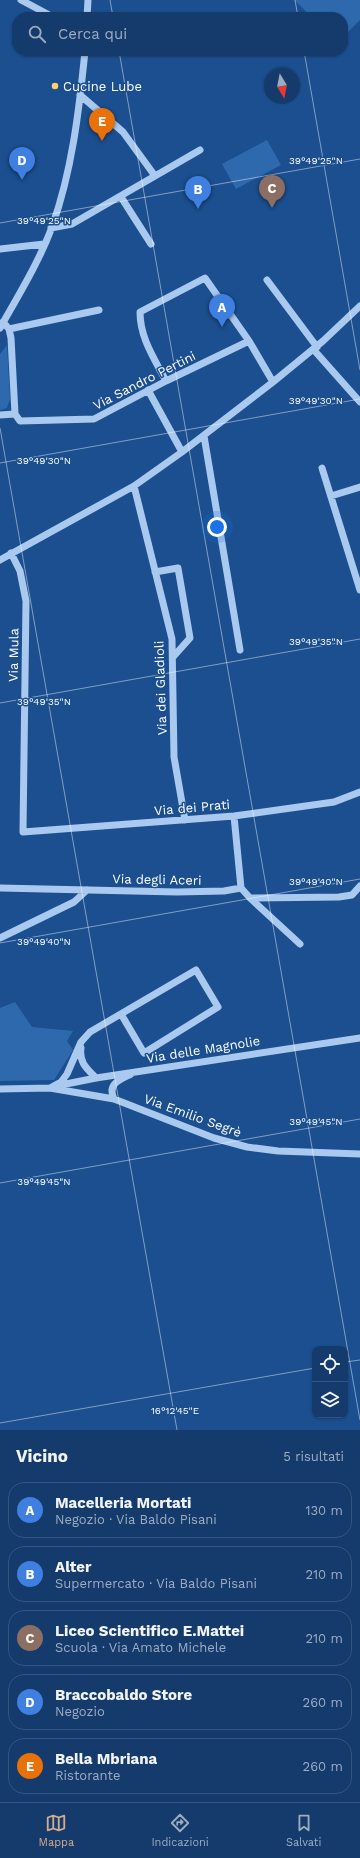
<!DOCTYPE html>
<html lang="it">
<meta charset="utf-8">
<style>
body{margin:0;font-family:"Work Sans",sans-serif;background:#214673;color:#f1f3f6}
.controls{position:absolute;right:12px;bottom:12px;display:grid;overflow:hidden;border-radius:8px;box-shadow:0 1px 3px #0004}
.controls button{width:36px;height:36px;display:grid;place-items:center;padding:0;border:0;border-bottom:1px solid #33557e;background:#143b6b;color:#f1f3f6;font:20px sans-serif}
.compass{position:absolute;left:264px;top:68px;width:36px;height:36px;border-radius:50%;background:#143b6b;box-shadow:0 1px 3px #0004;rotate:170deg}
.you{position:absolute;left:217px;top:527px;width:14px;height:14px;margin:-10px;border:3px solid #fff;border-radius:50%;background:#1a73e8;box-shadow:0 0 0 6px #1a73e833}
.badge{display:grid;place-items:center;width:26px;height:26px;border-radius:50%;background:#d6ab8b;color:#fff;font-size:13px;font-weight:700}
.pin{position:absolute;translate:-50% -33px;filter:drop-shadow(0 1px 2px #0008)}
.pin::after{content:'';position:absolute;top:21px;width:14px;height:12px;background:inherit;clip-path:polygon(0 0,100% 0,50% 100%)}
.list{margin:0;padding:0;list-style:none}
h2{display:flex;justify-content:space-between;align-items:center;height:52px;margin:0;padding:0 16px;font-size:17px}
h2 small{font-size:13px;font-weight:400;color:#9dadc1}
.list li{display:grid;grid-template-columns:26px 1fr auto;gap:12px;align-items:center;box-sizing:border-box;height:56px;margin:0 8px 8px;padding:0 8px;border:1px solid #33557e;border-radius:16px}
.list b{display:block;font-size:15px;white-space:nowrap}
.list p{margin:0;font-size:13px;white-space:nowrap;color:#9dadc1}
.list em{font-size:13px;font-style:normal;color:#9dadc1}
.icon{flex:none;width:22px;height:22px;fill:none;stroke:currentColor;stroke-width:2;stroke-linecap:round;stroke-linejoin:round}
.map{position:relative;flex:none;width:360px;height:1430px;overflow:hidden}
.search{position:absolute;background:#143b6b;box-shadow:0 1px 3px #0004;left:12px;right:12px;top:12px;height:44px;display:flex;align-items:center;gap:10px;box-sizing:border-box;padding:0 14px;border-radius:16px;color:#9dadc1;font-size:15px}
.sheet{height:372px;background:#143b6b}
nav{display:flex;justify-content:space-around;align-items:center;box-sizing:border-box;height:56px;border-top:1px solid #33557e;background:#143b6b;font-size:11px;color:#9dadc1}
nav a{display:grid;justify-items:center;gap:2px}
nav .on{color:#d6ab8b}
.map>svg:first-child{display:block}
.green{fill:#2e69ad}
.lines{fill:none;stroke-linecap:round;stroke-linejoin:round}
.minor{stroke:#a9c9ee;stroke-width:7}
.ticks{fill:none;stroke:#fff;stroke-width:1;stroke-opacity:0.45}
.poi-dot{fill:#ffd166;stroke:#1b4f8f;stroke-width:1.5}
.labels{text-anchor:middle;stroke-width:3;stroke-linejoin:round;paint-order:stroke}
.poi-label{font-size:13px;fill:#fff;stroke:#1b4f8f;text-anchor:start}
.street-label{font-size:13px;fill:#fff;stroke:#1b4f8f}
.ticks-label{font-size:10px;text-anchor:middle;fill:#fff;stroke:#1b4f8f;stroke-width:3;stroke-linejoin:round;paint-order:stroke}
</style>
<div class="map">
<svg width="360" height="1430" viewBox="0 0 360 1430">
<rect width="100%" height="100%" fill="#1b4f8f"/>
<path class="green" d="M294,0H360V20L343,37V17H312Z
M267,140L281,165L236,189L222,164Z
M7,345L10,399L7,408L0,410V354Z
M15,1002L32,1027L73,1031L67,1041L73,1050L54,1080L0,1081V1008Z"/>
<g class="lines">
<path class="minor" d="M21,0L53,17
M87,17L88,0
M80,95L123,132L155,176L200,150
M121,197L151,244
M51,228L72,224L155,176
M0,249L44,244
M267,280L317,347
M3,322L9,329L11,338L15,414
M0,328C18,296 39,262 52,227C72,171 79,111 85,51
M9,329L99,310
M313,349L360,402
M166,381C154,358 140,338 140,312L205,278L249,341
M148,390L182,452
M15,414L20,421L94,419L166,381L249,341L273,382
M0,415L15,414
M204,436L240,650
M322,468L360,590
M134,486L172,639L174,757L185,820
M331,496L360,487
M11,553L20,571L26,601L23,832L234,816L334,802L360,792
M0,560L134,486L182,452L273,382L323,341L360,306
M155,572L178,568L190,638L173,657
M0,888L177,892L224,891L241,888L234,816
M241,888L250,898L339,897L352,895L360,886
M250,898L300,944
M0,938L74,902L87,890
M81,1048C79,1062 86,1068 96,1078
M56,1086L96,1078L360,1038
M50,1088L61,1082L67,1074L81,1042L90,1032L196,970L218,1007L144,1053L121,1014
M0,1089L50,1088L114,1099L214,1138L247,1147L278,1151L360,1154
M114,1099C107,1084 119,1080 131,1074"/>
</g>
<path class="ticks" d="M110,0L113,17M295,0L298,17M119,51L360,1420M304,51L360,370M0,223L360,159M0,428L177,1430M0,463L360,399M0,703L360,639M0,943L360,879M0,1183L360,1119M345,1362L360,1360M0,1423L315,1368"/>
<circle class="poi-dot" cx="55" cy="86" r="4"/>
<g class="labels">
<g class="poi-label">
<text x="63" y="91">Cucine Lube</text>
</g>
<g class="street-label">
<text transform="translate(144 380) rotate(-27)" y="5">Via Sandro Pertini</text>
<text transform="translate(13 655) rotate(-89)" y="5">Via Mula</text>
<text transform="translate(160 688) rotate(-92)" y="5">Via dei Gladioli</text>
<text transform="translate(192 807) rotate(-5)" y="5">Via dei Prati</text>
<text transform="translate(157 879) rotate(1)" y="5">Via degli Aceri</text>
<text transform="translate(203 1049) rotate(-9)" y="5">Via delle Magnolie</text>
<text transform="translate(193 1115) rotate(20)" y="5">Via Emilio Segrè</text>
</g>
</g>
<g class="ticks-label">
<text x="316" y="164">39°49'25"N</text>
<text x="44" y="224">39°49'25"N</text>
<text x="316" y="404">39°49'30"N</text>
<text x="44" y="464">39°49'30"N</text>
<text x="316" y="645">39°49'35"N</text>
<text x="44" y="705">39°49'35"N</text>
<text x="316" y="885">39°49'40"N</text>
<text x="44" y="945">39°49'40"N</text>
<text x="316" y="1125">39°49'45"N</text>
<text x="44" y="1185">39°49'45"N</text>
<text x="175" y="1414">16°12'45"E</text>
</g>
</svg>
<div class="controls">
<button><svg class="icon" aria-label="locate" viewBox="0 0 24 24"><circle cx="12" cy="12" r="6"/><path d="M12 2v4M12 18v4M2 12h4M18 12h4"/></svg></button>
<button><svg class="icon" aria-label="layers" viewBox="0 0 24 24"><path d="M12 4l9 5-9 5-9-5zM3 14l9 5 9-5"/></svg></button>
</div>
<svg class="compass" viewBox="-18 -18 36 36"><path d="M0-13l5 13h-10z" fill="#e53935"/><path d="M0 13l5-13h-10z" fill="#9dadc1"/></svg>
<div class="you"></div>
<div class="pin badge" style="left:222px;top:327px;background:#3f7fe0">A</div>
<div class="pin badge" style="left:198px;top:209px;background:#3f7fe0">B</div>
<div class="pin badge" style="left:272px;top:208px;background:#8d6e63">C</div>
<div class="pin badge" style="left:22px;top:180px;background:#3f7fe0">D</div>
<div class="pin badge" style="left:102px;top:141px;background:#e8710a">E</div>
<div class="search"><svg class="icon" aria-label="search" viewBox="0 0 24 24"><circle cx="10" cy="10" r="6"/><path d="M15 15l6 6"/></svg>Cerca qui</div>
</div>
<section class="sheet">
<h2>Vicino<small>5 risultati</small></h2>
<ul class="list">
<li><span class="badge" style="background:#3f7fe0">A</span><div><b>Macelleria Mortati</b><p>Negozio · Via Baldo Pisani</p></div><em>130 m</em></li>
<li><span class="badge" style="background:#3f7fe0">B</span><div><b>Alter</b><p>Supermercato · Via Baldo Pisani</p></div><em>210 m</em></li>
<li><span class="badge" style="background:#8d6e63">C</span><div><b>Liceo Scientifico E.Mattei</b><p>Scuola · Via Amato Michele</p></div><em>210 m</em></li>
<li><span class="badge" style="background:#3f7fe0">D</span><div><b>Braccobaldo Store</b><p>Negozio</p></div><em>260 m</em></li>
<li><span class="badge" style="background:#e8710a">E</span><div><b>Bella Mbriana</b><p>Ristorante</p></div><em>260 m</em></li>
</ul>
</section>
<nav>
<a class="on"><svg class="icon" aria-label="map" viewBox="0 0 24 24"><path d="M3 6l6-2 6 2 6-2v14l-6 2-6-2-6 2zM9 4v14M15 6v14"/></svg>Mappa</a>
<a><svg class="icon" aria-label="directions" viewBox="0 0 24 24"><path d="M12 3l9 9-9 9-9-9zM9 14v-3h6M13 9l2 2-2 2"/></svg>Indicazioni</a>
<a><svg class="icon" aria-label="saved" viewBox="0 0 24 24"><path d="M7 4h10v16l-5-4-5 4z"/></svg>Salvati</a>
</nav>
